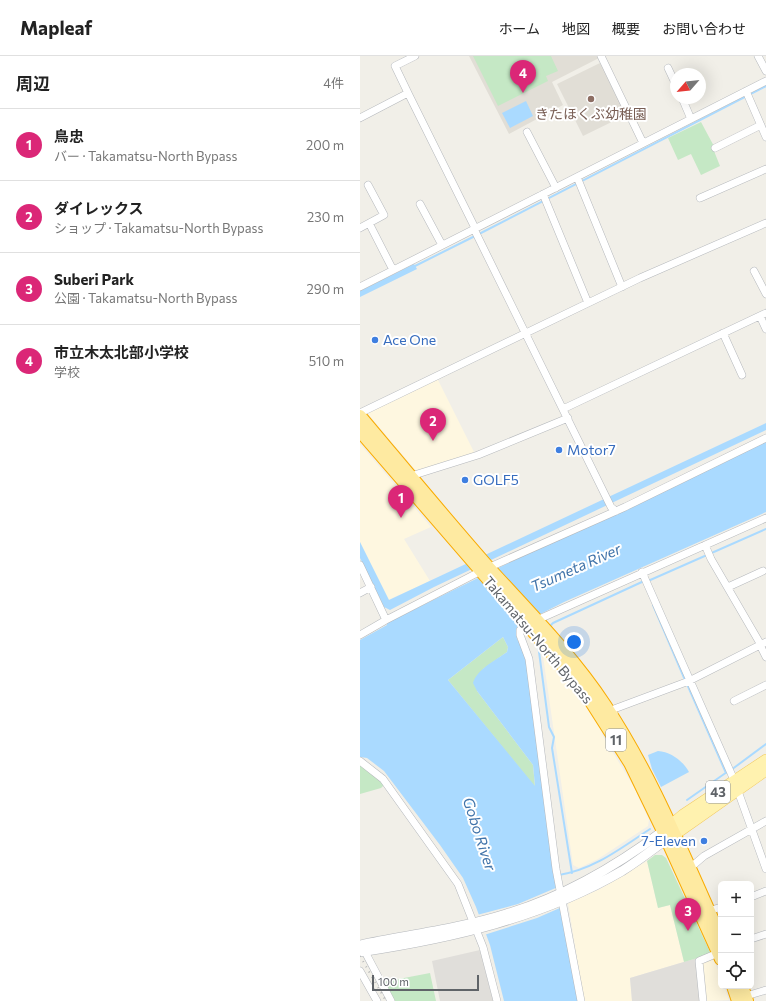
<!DOCTYPE html>
<html lang="ja">
<meta charset="utf-8">
<style>
body{margin:0;font-family:Commissioner,"Noto Sans JP",sans-serif;background:#f2f2f2;color:#222}
.controls{position:absolute;right:12px;bottom:12px;display:grid;overflow:hidden;border-radius:6px;box-shadow:0 4px 16px #0002}
.controls button{width:36px;height:36px;display:grid;place-items:center;padding:0;border:0;border-bottom:1px solid #e0e0e0;background:#fff;color:#222;font:20px sans-serif}
.compass{position:absolute;left:310px;top:12px;width:36px;height:36px;border-radius:50%;background:#fff;box-shadow:0 4px 16px #0002;rotate:242deg}
.scale{position:absolute;left:12px;bottom:10px;width:107px;box-sizing:border-box;padding-left:4px;border:2px solid #5f6368;border-top:0;font-size:11px;line-height:14px;white-space:nowrap;color:#5f6368;-webkit-text-stroke:3px #fff;paint-order:stroke}
.you{position:absolute;left:214px;top:586px;width:14px;height:14px;margin:-10px;border:3px solid #fff;border-radius:50%;background:#1a73e8;box-shadow:0 0 0 6px #1a73e833}
.badge{display:grid;place-items:center;width:26px;height:26px;border-radius:50%;background:#db2777;color:#fff;font-size:13px;font-weight:700}
.pin{position:absolute;translate:-50% -33px;filter:drop-shadow(0 1px 2px #0008)}
.pin::after{content:'';position:absolute;top:21px;width:14px;height:12px;background:inherit;clip-path:polygon(0 0,100% 0,50% 100%)}
.list{margin:0;padding:0;list-style:none}
h2{display:flex;justify-content:space-between;align-items:center;height:52px;margin:0;padding:0 16px;font-size:17px}
h2 small{font-size:13px;font-weight:400;color:#767676}
.list li{display:grid;grid-template-columns:26px 1fr auto;gap:12px;align-items:center;box-sizing:border-box;height:72px;padding:0 16px;border-top:1px solid #e0e0e0}
.list b{display:block;font-size:15px;white-space:nowrap}
.list p{margin:0;font-size:13px;white-space:nowrap;color:#767676}
.list em{font-size:13px;font-style:normal;color:#767676}
.icon{flex:none;width:22px;height:22px;fill:none;stroke:currentColor;stroke-width:2;stroke-linecap:round;stroke-linejoin:round}
.map{position:relative;flex:none;width:406px;height:945px;overflow:hidden}
header{display:flex;align-items:center;gap:24px;box-sizing:border-box;height:56px;padding:0 20px;background:#fff;border-bottom:1px solid #e0e0e0}
header strong{font-size:19px}
nav{display:flex;gap:22px;margin-inline-start:auto;font-size:14px}
main{display:flex}
aside{flex:1;background:#fff}
.map>svg:first-child{display:block}
.commercial{fill:#fef7e0}
.industrial{fill:#e0deda}
.education{fill:#e1ded6}
.green{fill:#c5e8c5}
.water{fill:#aadaff;fill-rule:evenodd}
.pier{fill:#f1efe8}
.lines{fill:none;stroke-linecap:round;stroke-linejoin:round}
.stream{stroke:#aadaff;stroke-width:2}
.minor-casing{stroke:#b5b8bc;stroke-width:8}
.tertiary-casing{stroke:#b5b8bc;stroke-width:10}
.primary-casing{stroke:#f2c960;stroke-width:12}
.trunk-casing{stroke:#f9ab00;stroke-width:14}
.minor{stroke:#fff;stroke-width:7}
.tertiary{stroke:#fff;stroke-width:9}
.primary{stroke:#fff2af;stroke-width:11}
.trunk{stroke:#feeaa1;stroke-width:12}
.rail{stroke:#b6b7b8;stroke-width:2;stroke-dasharray:1 5;stroke-linecap:butt}
.education-dot{fill:#8d6e63;stroke:#fff;stroke-width:1.5}
.shop-dot{fill:#3f7fe0;stroke:#fff;stroke-width:1.5}
.labels{text-anchor:middle;stroke-width:4;stroke-linejoin:round;paint-order:stroke}
.shield{fill:#fff;stroke:#8f9295;stroke-width:1}
.shield-label{font-size:13px;font-weight:bold;fill:#5f6368}
.education-label{font-size:14px;fill:#785e54;stroke:#fff}
.shop-label{font-size:14px;fill:#366cbe;stroke:#fff;text-anchor:start}
.street-label{font-size:14px;fill:#5f6368;stroke:#fff}
.water-label{font-size:15px;font-style:italic;fill:#4174aa;stroke:#fff}
</style>
<header>
<strong>Mapleaf</strong>
<nav><a>ホーム</a><a>地図</a><a>概要</a><a>お問い合わせ</a></nav>
</header>
<main>
<aside>
<h2>周辺<small>4件</small></h2>
<ul class="list">
<li><span class="badge">1</span><div><b>鳥忠</b><p>バー · Takamatsu-North Bypass</p></div><em>200 m</em></li>
<li><span class="badge">2</span><div><b>ダイレックス</b><p>ショップ · Takamatsu-North Bypass</p></div><em>230 m</em></li>
<li><span class="badge">3</span><div><b>Suberi Park</b><p>公園 · Takamatsu-North Bypass</p></div><em>290 m</em></li>
<li><span class="badge">4</span><div><b>市立木太北部小学校</b><p>学校</p></div><em>510 m</em></li>
</ul>
</aside>
<div class="map">
<svg width="406" height="945" viewBox="0 0 406 945">
<rect width="100%" height="100%" fill="#f1efe8"/>
<path class="commercial" d="M76,323L78,324L115,398L57,416L8,358L10,356Z
M0,388L71,471L44,483L70,525L28,544L0,486Z
M182,593L213,631L236,663L244,682L274,731L289,764L288,770L238,803L219,812L213,809Z
M287,805L298,852L310,849L324,906L270,922L272,945H224L208,847L240,833Z
M353,901L361,922V930H364L369,944L344,945L341,905Z"/>
<path class="industrial" d="M120,894L133,945H80L72,905Z
M337,902L341,945H272L270,922Z"/>
<path class="education" d="M109,0H238L239,2L192,26L203,49L149,78Z
M240,7L266,59L223,80L197,28Z"/>
<path class="green" d="M113,0H191L198,15L186,20L188,25L138,50Z
M341,66L356,94L354,95L360,110L341,119L331,98L318,104L308,82Z
M143,581L148,591L147,596L123,613L117,635L173,709L175,731L88,624Z
M0,709L25,728L21,732L0,738Z
M295,799H302L306,802L351,898L324,906L310,849L298,852L287,805Z
M70,917L76,945H34L23,926Z"/>
<path class="water" d="M166,45L173,60L150,72L142,57Z
M54,208L57,213L0,241V235Z
M406,367V374L74,531L30,554L24,551L0,502V486L29,544Z
M406,386V456L204,546L159,569L156,573L157,583L165,596L218,945H144L130,889L116,851L103,822L80,789L24,715L7,702L0,701V584L27,569V567C152,504 279,444 406,386ZM143,581L148,591L147,596C136,604 117,613 113,627L117,635L173,709L175,730L88,624Z
M298,695C311,696 323,705 329,716L301,731L292,713L288,699Z"/>
<path class="pier" d="M198,831L202,851L177,862L124,879L117,859L158,848Z"/>
<g class="lines">
<path class="stream" d="M119,178L406,30
M53,211L115,180
M288,525L406,473
M293,549L325,624
M189,571L193,567L284,525
M178,588L189,671L194,681L192,692L212,817
M327,628L366,717
M371,714L406,688
M327,744L367,716
M199,819C235,813 261,792 290,773"/>
<defs>
<path id="minor" d="M241,0L283,87
M398,0L406,15
M308,12L316,29
M386,35L406,81
M48,37L115,172
M322,42L331,63
M0,62L48,37L35,10L55,0
M167,76L196,132
M355,92L401,69
M217,121L262,231
M183,138L228,247
M340,142L406,113
M60,148L82,189
M9,167L33,214
M0,172L24,159L8,129
M114,173L251,451L256,455
M394,215L406,238
M0,231L406,25
M400,260L406,273
M363,277L382,319
M203,353L406,257
M0,357L280,222L406,167
M51,420L118,399L208,362
M345,489L351,503L401,589
M0,509L26,564L121,515L265,451L406,382
M282,516L374,724L406,813
M368,531L403,515
M0,537L11,531
M177,564L406,462
M168,568L160,574V579L169,603L196,813L221,945
M0,579L26,564
M400,589L406,601
M374,645L406,629
M254,662V653L329,625L406,586
M0,705L23,723L98,828L123,891L137,945
M330,812L344,800L406,765
M391,841L406,835
M346,856L361,851
M391,883L406,878
M3,892L31,945
M0,915L17,945
M383,941L406,934
M343,945L339,905L358,897"/>
<path id="tertiary" d="M0,889C48,879 98,873 146,858C203,841 255,811 303,775
M0,896C92,882 181,862 262,815C278,805 292,794 307,783"/>
<path id="primary" d="M304,775L323,759L406,704
M308,783L406,714"/>
<path id="trunk" d="M0,360C43,411 85,462 129,512C169,556 212,599 245,649C293,721 325,803 361,882
M0,375L223,633L270,707L303,775L361,903
M373,930L378,945
M382,930L387,945"/>
</defs>
<use href="#minor" class="minor-casing"/>
<use href="#tertiary" class="tertiary-casing"/>
<use href="#primary" class="primary-casing"/>
<use href="#trunk" class="trunk-casing"/>
<use href="#minor" class="minor"/>
<use href="#tertiary" class="tertiary"/>
<use href="#primary" class="primary"/>
<use href="#trunk" class="trunk"/>
<path class="rail" d="M0,900L26,945"/>
</g>
<circle class="education-dot" cx="231" cy="43" r="4"/>
<g class="shop-dot">
<circle cx="15" cy="284" r="4"/>
<circle cx="199" cy="394" r="4"/>
<circle cx="105" cy="424" r="4"/>
<circle cx="344" cy="785" r="4"/>
</g>
<g class="labels">
<g class="shield">
<rect x="246" y="673" width="20" height="22" rx="3"/>
<rect x="346" y="725" width="24" height="22" rx="3"/>
</g>
<g class="shield-label">
<text x="256" y="689">11</text>
<text x="358" y="741">43</text>
</g>
<g class="education-label">
<text x="231" y="63">きたほくぶ幼稚園</text>
</g>
<g class="shop-label">
<text x="23" y="289">Ace One</text>
<text x="207" y="399">Motor7</text>
<text x="113" y="429">GOLF5</text>
<text x="336" y="790" text-anchor="end">7-Eleven</text>
</g>
<g class="street-label">
<text transform="translate(178 584) rotate(50)" y="5">Takamatsu-North Bypass</text>
</g>
<g class="water-label">
<text transform="translate(216 512) rotate(-24)" y="5">Tsumeta River</text>
<text transform="translate(119 778) rotate(72)" y="5">Gobo River</text>
</g>
</g>
</svg>
<div class="controls">
<button>+</button>
<button>−</button>
<button><svg class="icon" aria-label="locate" viewBox="0 0 24 24"><circle cx="12" cy="12" r="6"/><path d="M12 2v4M12 18v4M2 12h4M18 12h4"/></svg></button>
</div>
<svg class="compass" viewBox="-18 -18 36 36"><path d="M0-13l5 13h-10z" fill="#e53935"/><path d="M0 13l5-13h-10z" fill="#767676"/></svg>
<div class="scale">100 m</div>
<div class="you"></div>
<div class="pin badge" style="left:41px;top:462px">1</div>
<div class="pin badge" style="left:73px;top:385px">2</div>
<div class="pin badge" style="left:328px;top:875px">3</div>
<div class="pin badge" style="left:163px;top:37px">4</div>
</div>
</main>
